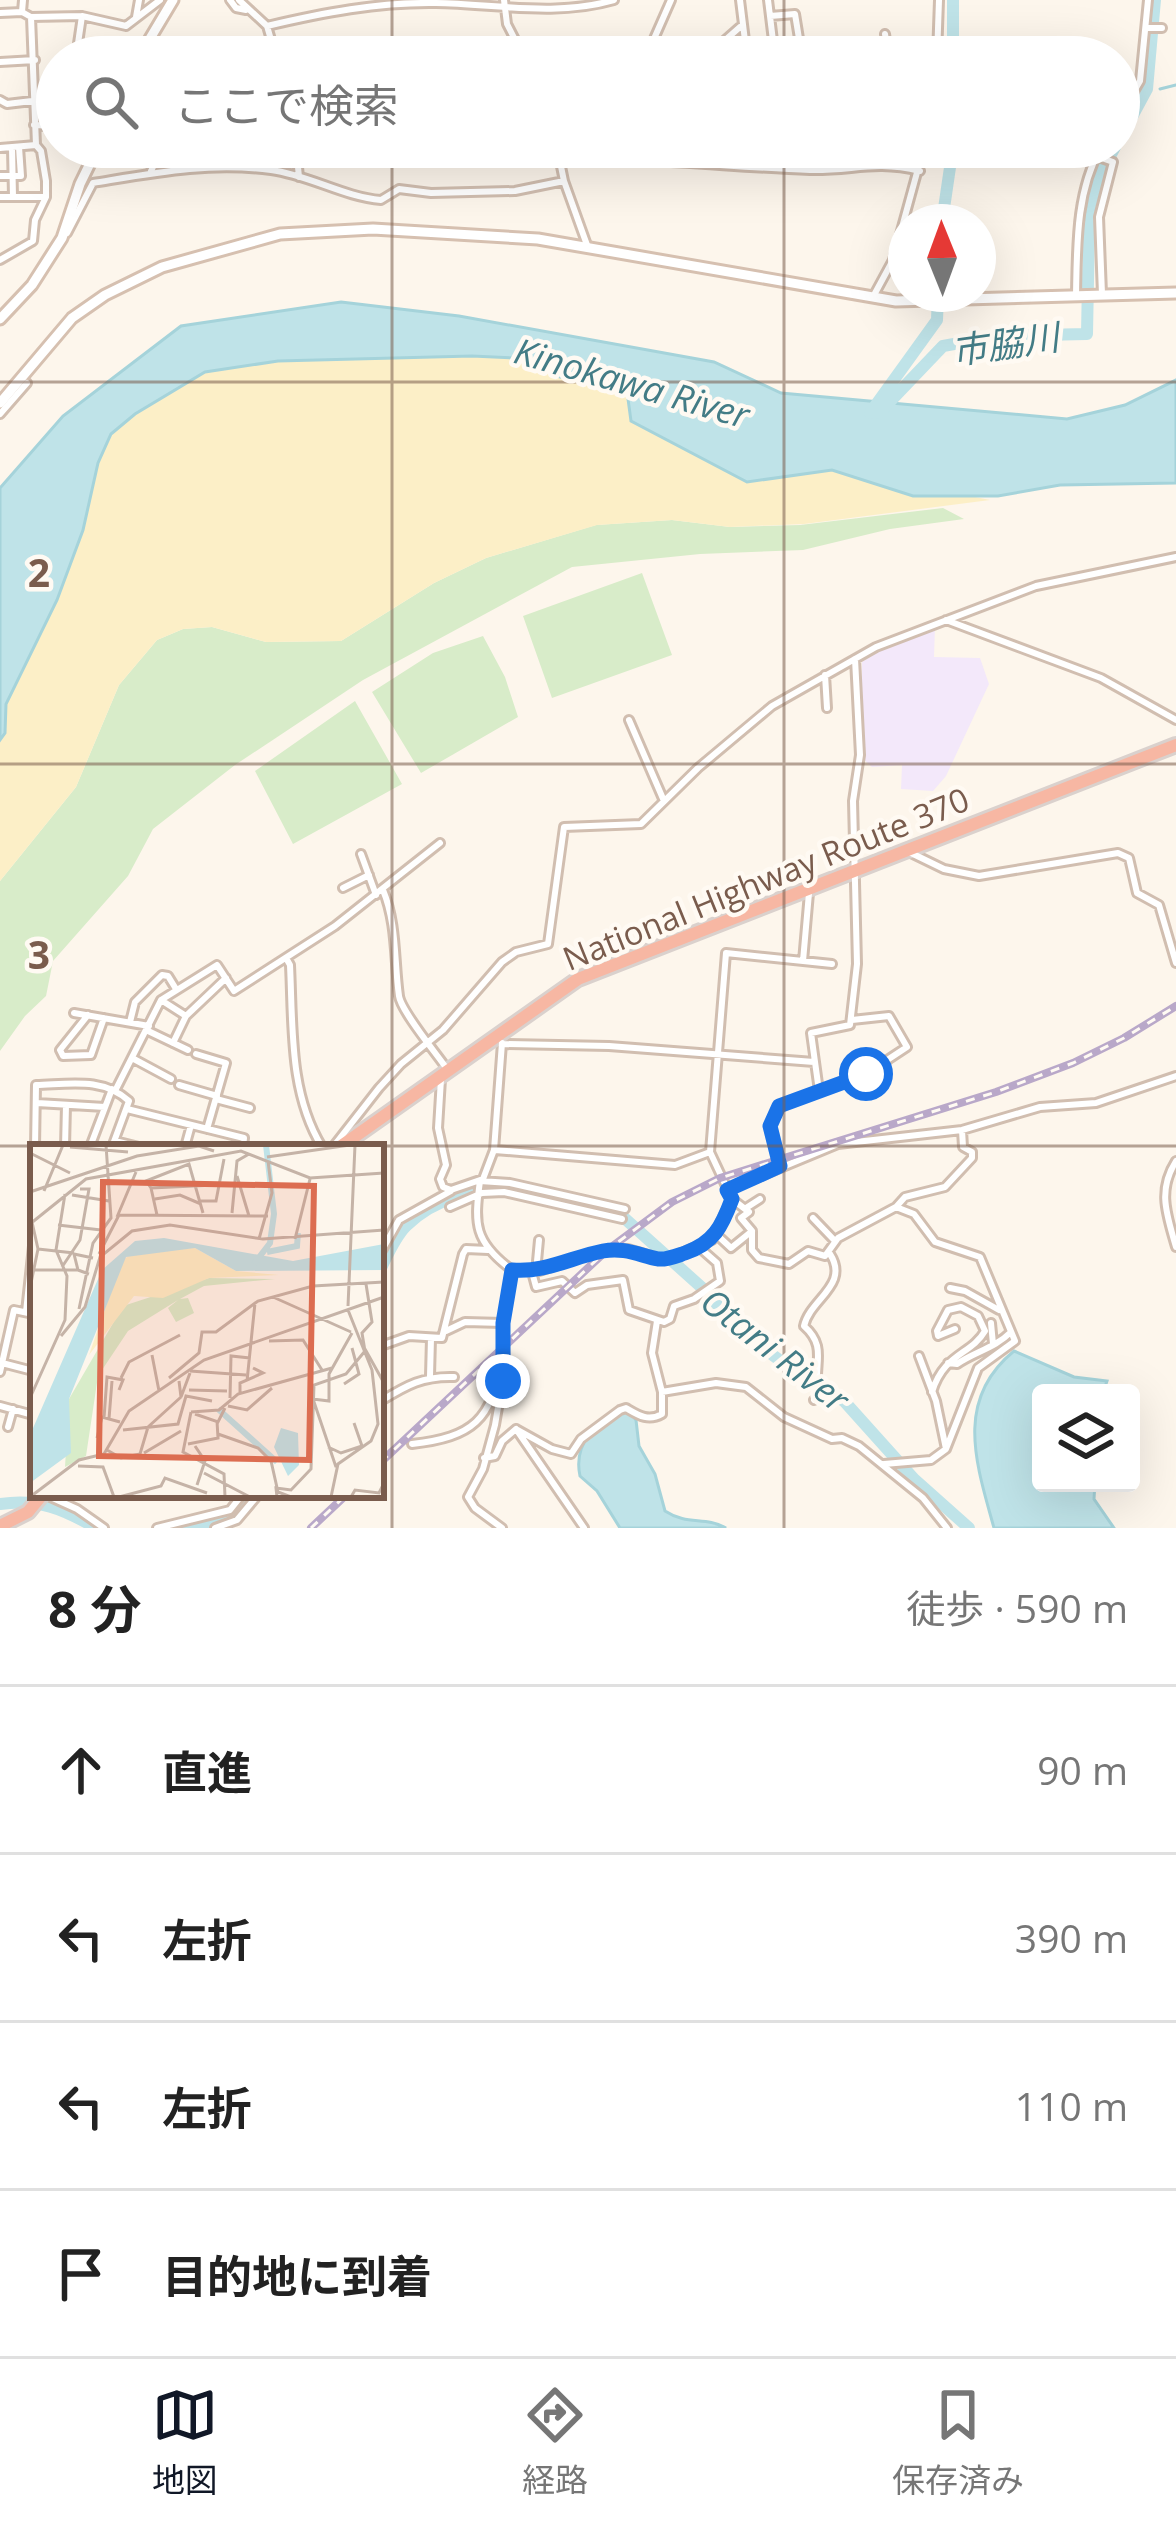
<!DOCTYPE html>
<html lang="ja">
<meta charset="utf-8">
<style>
body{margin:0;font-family:"Open Sans","Noto Sans JP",sans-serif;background:#f6f6f6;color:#222}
.controls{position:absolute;right:36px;bottom:36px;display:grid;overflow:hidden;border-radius:12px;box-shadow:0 12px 48px #0002}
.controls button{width:108px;height:108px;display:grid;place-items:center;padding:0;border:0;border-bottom:3px solid #e0e0e0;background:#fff;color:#222;font:60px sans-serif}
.compass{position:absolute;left:888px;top:204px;width:108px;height:108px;border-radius:50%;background:#fff;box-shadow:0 12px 48px #0002;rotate:359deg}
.stop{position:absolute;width:36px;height:36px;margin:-27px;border:9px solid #1a73e8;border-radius:50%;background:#fff}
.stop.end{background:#1a73e8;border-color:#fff;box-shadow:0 3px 12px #0008}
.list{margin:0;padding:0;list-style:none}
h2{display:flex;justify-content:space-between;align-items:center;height:156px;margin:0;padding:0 48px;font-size:51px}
h2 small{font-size:39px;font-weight:400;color:#767676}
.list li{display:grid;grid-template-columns:78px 1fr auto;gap:36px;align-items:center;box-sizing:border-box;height:168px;padding:0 48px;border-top:3px solid #e0e0e0}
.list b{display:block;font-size:45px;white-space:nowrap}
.list em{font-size:39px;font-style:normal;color:#767676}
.icon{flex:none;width:66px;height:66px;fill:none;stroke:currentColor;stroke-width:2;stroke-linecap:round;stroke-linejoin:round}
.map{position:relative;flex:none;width:1176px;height:1528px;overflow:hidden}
.search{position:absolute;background:#fff;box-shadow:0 12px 48px #0002;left:36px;right:36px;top:36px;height:132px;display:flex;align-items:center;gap:30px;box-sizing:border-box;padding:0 42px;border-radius:66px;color:#767676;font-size:45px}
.sheet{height:828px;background:#fff}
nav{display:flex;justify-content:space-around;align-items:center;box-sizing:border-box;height:168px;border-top:3px solid #e0e0e0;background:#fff;font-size:33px;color:#767676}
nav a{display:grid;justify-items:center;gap:6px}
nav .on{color:#111827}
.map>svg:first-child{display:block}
.education{fill:#f3e8fa}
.green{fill:#d8ecc9}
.sand{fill:#fcefc7}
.water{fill:#bfe3e8;stroke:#a5d3da;stroke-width:3}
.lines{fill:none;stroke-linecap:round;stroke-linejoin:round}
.stream{stroke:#a5d3da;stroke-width:3}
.river{stroke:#bfe3e8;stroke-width:12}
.street-casing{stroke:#d1beb0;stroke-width:12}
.secondary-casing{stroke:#d6c0b0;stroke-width:15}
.highway-casing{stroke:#dad1cd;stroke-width:18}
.street{stroke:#fff;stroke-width:6}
.secondary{stroke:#fff;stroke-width:9}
.highway{stroke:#f7b7a3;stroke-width:12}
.rail-casing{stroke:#b9a8c9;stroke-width:8}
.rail{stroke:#fffaf3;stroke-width:3;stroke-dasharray:9;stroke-linecap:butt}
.route{stroke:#1a73e8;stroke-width:15}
.grid{fill:none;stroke:#7a5c4d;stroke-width:3;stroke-opacity:0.55}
.labels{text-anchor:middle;stroke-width:9;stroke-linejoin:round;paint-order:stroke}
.street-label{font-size:33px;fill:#7a5c4d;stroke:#fffaf3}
.water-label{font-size:36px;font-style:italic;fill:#437c86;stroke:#fffaf3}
.inset-river{fill:none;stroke:#bfe3e8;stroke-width:6}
.inset-road{fill:none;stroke:#c5b3a7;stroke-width:3}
.view{fill:#dc6d51;fill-opacity:0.15;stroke:#dc6d51;stroke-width:6}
.inset-edge{fill:none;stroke:#7a5c4d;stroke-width:6}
.grid-label{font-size:39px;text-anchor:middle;font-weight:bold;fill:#7a5c4d;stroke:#fffaf3;stroke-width:9;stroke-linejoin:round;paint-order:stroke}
</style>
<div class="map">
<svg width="1176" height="1528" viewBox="0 0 1176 1528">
<rect width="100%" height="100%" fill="#fdf6ec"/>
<path class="education" d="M935,627L934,657L980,658L989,684L946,776L933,791L901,789L902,765L872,767L861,757L862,662L897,640Z"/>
<path class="green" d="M943,508L964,519L890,529L803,550L700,554L572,567L363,680L235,765L153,829L128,876L53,961L46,996L25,1016L0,1051V881L76,787L119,685L157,640L183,629L212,627L266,642L341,641L434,583L486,558L596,525L672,520L730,527L800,525Z
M642,573L672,655L552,698L523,616Z
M483,636L505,677L518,717L421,773L372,692L433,653Z
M355,701L402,784L293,844L255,771Z"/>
<path class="sand" d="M472,356L516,358L560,377L626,384L702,457L747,482L832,470L913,496L960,494L990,500L804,524L730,527L672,520L597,525L486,558L434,583L341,641L266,642L212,627L183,629L157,640L119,685L76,787L0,881V740L5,733V704L57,600L98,463L111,433L135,414L205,372L221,368L278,361Z"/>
<path class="water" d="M341,302L459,316L714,362L781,393L1067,419L1125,405L1176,380V483L1060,485L998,496H913L832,470L747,482L631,421L626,384L560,377L516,358L472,356L278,361L205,372L135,414L111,434L98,463L83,530L57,600L6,704L5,733L0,740V488L63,416L181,326Z
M1014,1351L1074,1377L1107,1381L1103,1393H1041V1483H1095L1094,1499L1114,1528H994C976,1463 954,1400 1014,1351Z
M629,1411L636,1420L639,1446L655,1474L665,1511C688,1526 704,1516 726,1528H620L597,1491L580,1476C573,1444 597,1416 629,1411Z"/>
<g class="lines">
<path class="stream" d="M1160,89L1176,85"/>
<path class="river" d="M953,0V57
M1119,141L1147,89L1155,0
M942,222L953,147
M870,413L937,320L938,294
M879,413L943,346L998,336L1087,334L1089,228L1098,179L1115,147
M615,1215L622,1216L709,1294L734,1326L798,1374L844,1401L914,1479L969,1528
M381,1268C388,1254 395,1237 406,1226C432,1200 479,1184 514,1192
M0,1504C38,1498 64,1509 96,1528
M188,1528C212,1521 238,1520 249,1495"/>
<defs>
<path id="street" d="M230,0L236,8L246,10
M239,0L267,26
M504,0L507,24L524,57
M740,0L747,57
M768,0L775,57
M0,13L22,12
M770,16L795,14L802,57
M31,17L82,16L126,26L160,0
M136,17L139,0
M1146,28H1162
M885,34L887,47
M801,56L855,48L911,47L914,57
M76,57L82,16
M255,57L274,52
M276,57L267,26C322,13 378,2 436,3C496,4 555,17 614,0
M646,57L671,0
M706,57L740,27
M937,57L939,0
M0,62L35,60
M0,100L7,104L57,98
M1119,117L1140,81L1148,0
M34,125L57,126
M296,147L299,177
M814,147L815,170
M0,148L36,145
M12,148L13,197
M1096,156L1113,162L1099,217L1102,294
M560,160C644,157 727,167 810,170C854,171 873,160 920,171
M721,165L723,147
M151,171L163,147
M0,176H21L19,147
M564,181L587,245
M0,197H44
M67,233L93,183C154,173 208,162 271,170C309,175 344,197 381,200L399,189L431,193L515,191L564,181L557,147
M0,260L33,241L35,220L46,197V181L41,151L36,145L31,17L22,12L23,0
M874,295L893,260L924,147
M1076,295C1077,244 1076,192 1101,147
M0,414L27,383
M946,620L1101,678L1176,720
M825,675L827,708
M629,720L664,801
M909,852L944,869L979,876L1118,853L1129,858L1137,893L1159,905L1176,963
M361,854L376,895
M343,888L369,875
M383,890C397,924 394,960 399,996C401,1011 436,1053 447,1069
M286,958L290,965C293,1027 289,1093 322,1147
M803,961L809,893
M161,1000L186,1016
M74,1013L149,1026
M88,1015L60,1050L63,1056L91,1055L104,1018
M130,1022L135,1002L162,975L168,976L176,989
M146,1030L188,1050
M173,1043L186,1016L226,978
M503,1044L609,1046L814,1062
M196,1054L226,1063L207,1129
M132,1058L171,1079
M441,1079L438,1128L446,1165L440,1179L443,1187L451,1190L483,1179L494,1150L502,1043
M179,1085L217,1096
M116,1089L161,1000L217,965L234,991L335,926L440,843
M819,1091L811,1033L850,1025L857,964L853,801L860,755L855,659
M216,1099L250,1108
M37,1103L105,1107
M127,1109L244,1138L243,1147
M115,1141L139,1147
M35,1147L36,1085C70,1084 103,1077 129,1101L112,1147
M65,1147L66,1105
M90,1147L112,1089
M185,1147L191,1125
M333,1147L379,1088L401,1064L443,1030L502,962L516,952L548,944L564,827L641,824L698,768L772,706L876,647L1036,586L1176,557
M495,1150L675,1165L710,1152
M1176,1161C1157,1191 1167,1215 1176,1247
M780,1166L770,1126L779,1106L866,1074L907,1047L889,1016L852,1020
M727,1190L838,1144L962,1130L1040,1107L1096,1103L1176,1076
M732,1199L749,1212L741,1218L752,1231
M450,1207L482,1193L504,1192L622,1219
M896,1207L914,1214L935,1242L980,1257L1015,1341L978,1368L946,1449
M746,1208L760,1199
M813,1218L835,1241
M717,1235L731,1248L752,1231V1250L759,1258L789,1264L808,1251L825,1256L838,1238L896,1207L905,1197L945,1187L972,1158V1152L963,1147L962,1130
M381,1252L399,1220L451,1191
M512,1270L536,1272L601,1251L628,1249L665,1260L712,1240L732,1199L710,1152L726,953L832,964
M532,1272L536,1287L562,1281L575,1293L587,1285L623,1280L629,1310L664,1322L670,1319L674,1306L694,1299L720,1281L717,1263L700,1248
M536,1272L539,1240
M950,1288L965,1291L999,1310
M26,1312L33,1246
M991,1323L993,1344
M446,1331L465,1322L503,1323
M381,1346L409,1336L442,1338L463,1254L466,1249L488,1250
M2,1363L33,1371
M948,1363L957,1364C974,1352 995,1348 1011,1332
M0,1372L14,1310L33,1314
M430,1376L431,1338
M662,1392L716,1383L746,1387L784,1417L832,1439L842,1438L859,1446L923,1498L947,1528
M932,1392C944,1353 971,1355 985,1331L978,1316L961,1307L948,1310L937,1331L938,1336L955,1329
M814,1400L820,1397C810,1367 830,1349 804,1326C810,1299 850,1285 830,1254
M381,1401C407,1385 423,1376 454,1377
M0,1406L33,1415
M8,1427L13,1409
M516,1429L584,1528
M412,1444C473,1437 492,1420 501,1360
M484,1458L495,1456L502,1441L516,1429L552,1449L571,1454L581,1439L620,1410L626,1408C638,1415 648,1422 662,1414V1392L652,1353L657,1321
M884,1464L931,1460L946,1449L936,1401L919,1356
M46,1495L77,1509L104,1528
M157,1528L230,1510L242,1495
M215,1528L237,1520L258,1495
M502,1528L475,1508L468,1497L483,1469L495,1425L505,1366L503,1323L512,1270C474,1242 474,1224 480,1181L510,1183L625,1209"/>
<path id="secondary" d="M139,57L173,0
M0,319L32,285L62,238L80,184L98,147
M0,403L72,318L105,295L162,267L280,234L373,229L538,239L896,301L1176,293"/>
<path id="highway" d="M340,1147L578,979L1176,745
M0,1526L28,1512L42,1495"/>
</defs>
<use href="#street" class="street-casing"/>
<use href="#secondary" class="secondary-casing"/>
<use href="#highway" class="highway-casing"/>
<use href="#street" class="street"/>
<use href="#secondary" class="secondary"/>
<use href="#highway" class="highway"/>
<defs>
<path id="rail" d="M381,1462L606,1251L672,1202L720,1178L996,1092L1073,1063L1124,1038L1176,1006
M311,1528L346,1495"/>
</defs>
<use href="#rail" class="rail-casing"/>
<use href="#rail" class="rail"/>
</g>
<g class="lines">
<path class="route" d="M503,1381V1323L512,1270C545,1273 572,1257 603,1251C624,1247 639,1255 658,1259C667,1260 676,1256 685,1253C714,1243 722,1226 732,1199L727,1190L780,1166L770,1126L779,1106L866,1074"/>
</g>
<path class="grid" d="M392,0V57M784,0V57M392,147V1528M784,147V1528M0,382H1176M0,764H1176M0,1146H1176"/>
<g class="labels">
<g class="street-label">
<text transform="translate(766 879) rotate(-22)" y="12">National Highway Route 370</text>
</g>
<g class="water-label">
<text transform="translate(1005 344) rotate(-8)" y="13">市脇川</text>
<text transform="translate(632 383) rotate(16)" y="13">Kinokawa River</text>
<text transform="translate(775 1350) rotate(38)" y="13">Otani River</text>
</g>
</g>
<g transform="translate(30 1144)">
<rect width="354" height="354" fill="#fdf6ec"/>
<path d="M179,134L245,135L174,142L150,155L158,154L164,169L146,178L138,164L148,156L98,187L68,232L56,312L35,323L39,255L93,162Z" fill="#d8ecc9"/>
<path d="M165,104L206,127L249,131L179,134L133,154L104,152L59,211L92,116L109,106Z" fill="#fcefc7"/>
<path d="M134,94L263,117L354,100V126L206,127L165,104L96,113L39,255L41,309L0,339V291L72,126L105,97ZM251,284L268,289L269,321L258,332L244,303Z" fill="#bfe3e8"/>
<path class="inset-river" d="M237,108L267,102L268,89M224,120L240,99L244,70L236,1M188,265L247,318"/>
<path class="inset-road" d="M40,3L98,8M0,9L40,29M237,13L320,1M207,32L219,72M121,44L116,37L159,20L173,69M14,47L33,1M0,48L107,12L169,2L184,7M42,51L79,57M125,55L150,51L171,60M170,57H186L194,15M202,69L207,17L219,10M127,71L121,44L206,40M87,73L106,28M0,80L56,35L211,7L280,34L354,29M28,81L71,86M229,95L242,49L238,17M265,95L280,35M8,105L44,109M69,110L89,71L238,72M32,123L50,96L59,45H50M0,126H48M59,130L48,126L44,110L63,114M0,144L8,105L2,78M243,153L321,188M318,162L325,1M49,165L63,99L81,74L76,1M31,192L55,163L70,113L102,87L140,81L233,95L354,86M239,197L273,196L292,226M335,205L354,239M122,211L129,247M160,227L216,231M91,234L99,218L150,191M139,234L169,209L172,188H186L228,157L283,142L354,138M149,237L151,253L160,229M217,237L225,159M314,240L329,230L322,204M159,246L197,247M210,250V239L233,229L223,224M0,254L35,176L37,132L26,106L35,50M200,254L201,212L220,214M198,262L217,266L242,244M161,268L189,266L208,250L302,224M161,268L153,308L194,330L195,353M165,270L188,278L195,264M74,274L77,233L93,236L89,246M79,275L82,237M93,286L148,280L156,252L182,257M188,290L228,304L241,317L248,348L261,353M67,294L72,273L90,278M158,300L188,294L187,277M165,302L175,317L167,341M298,303L311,309L332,302L324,279M77,306L91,314L110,310L118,283L151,253M114,309L151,287M48,322L73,323L84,353M306,323L283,255L299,257V230L322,189M174,329L220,353M0,353L49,316L74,310L99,267L174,216L354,153M89,353L131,342L135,334L177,349M247,353L246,344L261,346L281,325L284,241L316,230L335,207L332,189L342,178L336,140M301,353L308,320L341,297L348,280L342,226L318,166M321,353L325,346L349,349L354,339"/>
<path class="view" d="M73,38L284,42L279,316L69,312Z"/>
<rect width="354" height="354" class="inset-edge"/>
</g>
<g class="grid-label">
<text x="39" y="587">2</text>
<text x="39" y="969">3</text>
</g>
</svg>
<div class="controls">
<button><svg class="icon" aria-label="layers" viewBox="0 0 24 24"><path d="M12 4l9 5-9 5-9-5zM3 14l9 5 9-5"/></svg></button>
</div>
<svg class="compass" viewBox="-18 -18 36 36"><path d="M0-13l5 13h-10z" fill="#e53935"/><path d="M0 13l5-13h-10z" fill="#767676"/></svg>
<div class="stop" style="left:866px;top:1074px"></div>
<div class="stop end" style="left:503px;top:1381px"></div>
<div class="search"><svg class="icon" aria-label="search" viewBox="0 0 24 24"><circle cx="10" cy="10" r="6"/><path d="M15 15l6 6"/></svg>ここで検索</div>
</div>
<section class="sheet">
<h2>8 分<small>徒歩 · 590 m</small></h2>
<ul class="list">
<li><svg class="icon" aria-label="ahead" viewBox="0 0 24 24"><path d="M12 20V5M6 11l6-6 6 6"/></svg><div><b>直進</b></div><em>90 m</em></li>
<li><svg class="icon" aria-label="left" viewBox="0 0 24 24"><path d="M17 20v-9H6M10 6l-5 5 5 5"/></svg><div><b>左折</b></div><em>390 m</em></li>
<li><svg class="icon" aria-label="left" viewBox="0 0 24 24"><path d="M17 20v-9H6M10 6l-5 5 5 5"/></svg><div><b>左折</b></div><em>110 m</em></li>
<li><svg class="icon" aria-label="arrive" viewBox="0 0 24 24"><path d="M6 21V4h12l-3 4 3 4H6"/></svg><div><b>目的地に到着</b></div></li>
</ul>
</section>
<nav>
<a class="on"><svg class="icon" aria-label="map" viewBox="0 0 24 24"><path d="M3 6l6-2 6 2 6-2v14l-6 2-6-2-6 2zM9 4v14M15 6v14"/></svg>地図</a>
<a><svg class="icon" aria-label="directions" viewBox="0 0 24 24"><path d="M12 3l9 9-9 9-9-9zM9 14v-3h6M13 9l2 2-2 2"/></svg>経路</a>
<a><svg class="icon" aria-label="saved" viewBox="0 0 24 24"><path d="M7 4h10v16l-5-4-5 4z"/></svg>保存済み</a>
</nav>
